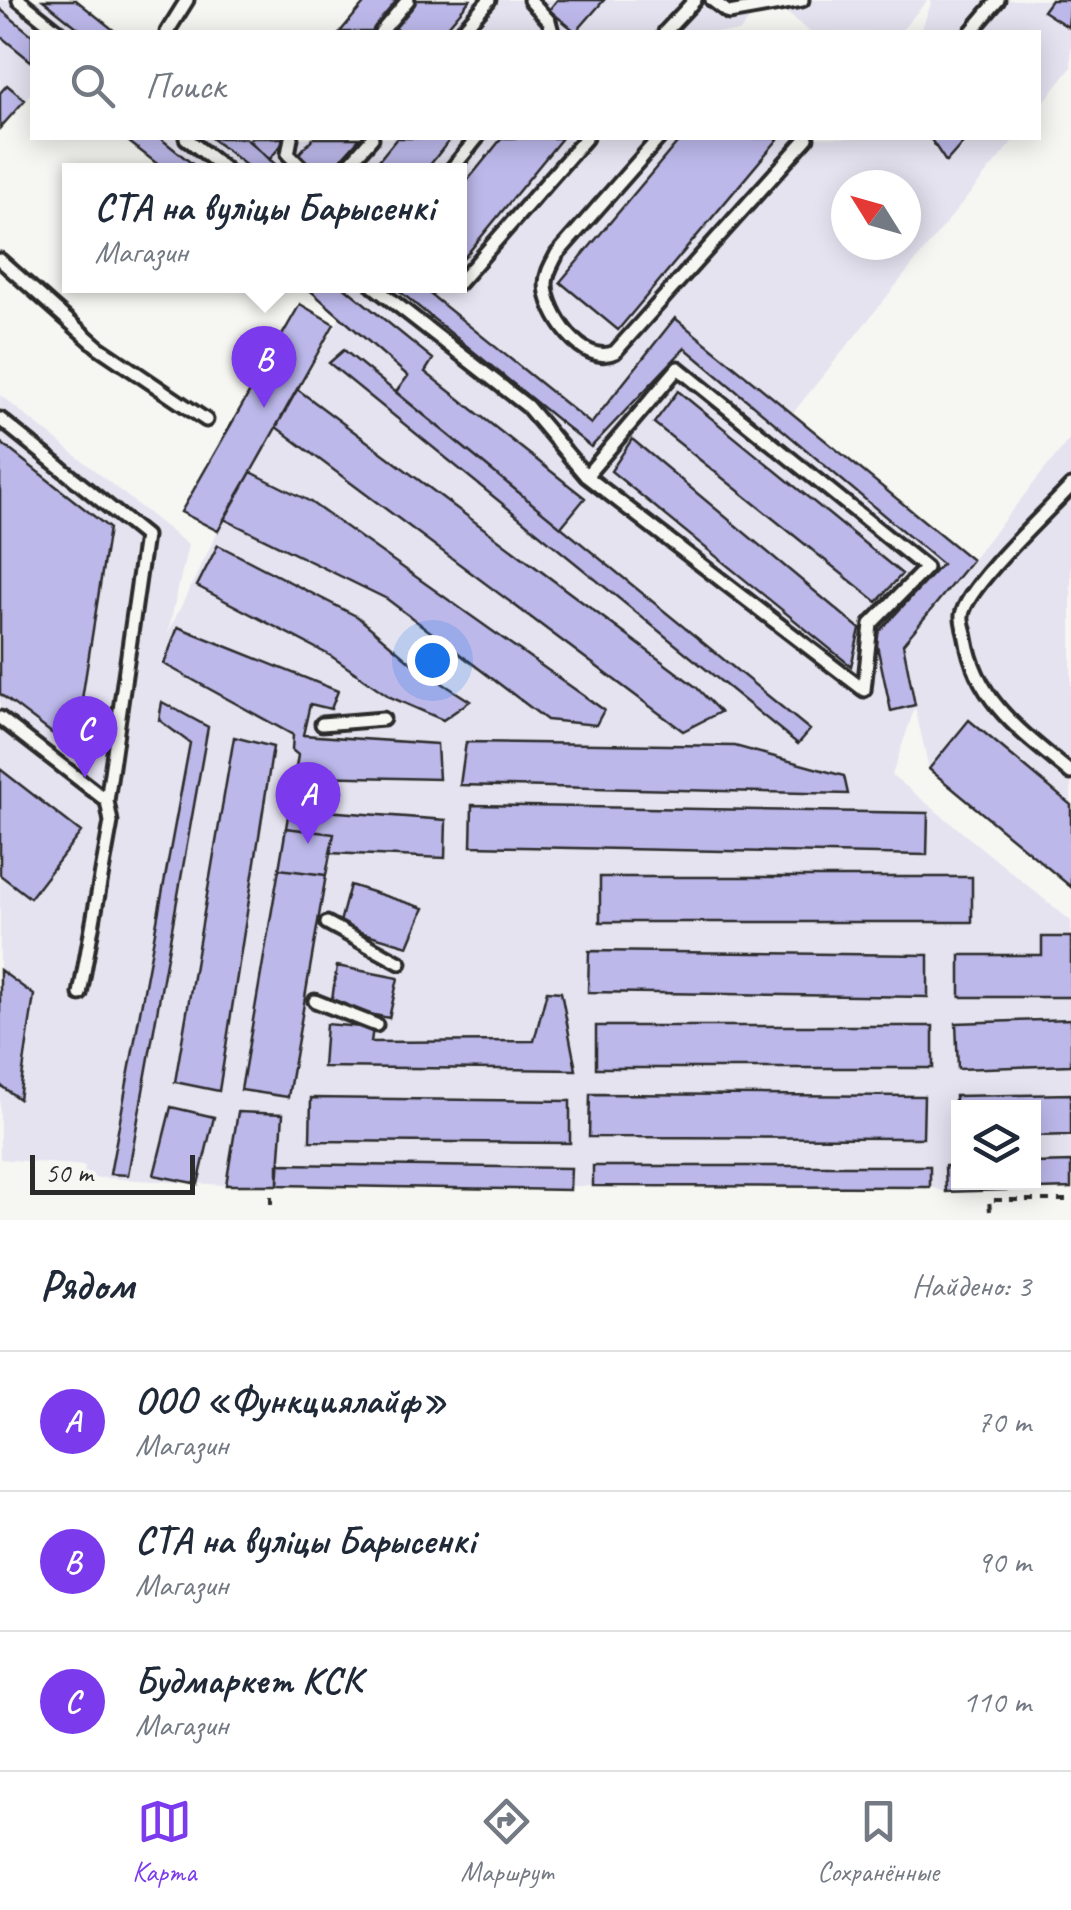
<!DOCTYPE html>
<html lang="ru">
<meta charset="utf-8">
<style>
body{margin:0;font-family:Caveat,sans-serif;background:#f6f6f7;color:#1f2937}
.controls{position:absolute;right:30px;bottom:30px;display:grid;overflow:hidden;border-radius:0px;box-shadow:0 5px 25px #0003}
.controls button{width:90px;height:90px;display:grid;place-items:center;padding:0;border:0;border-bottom:2px solid #e0e1e3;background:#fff;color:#1f2937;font:50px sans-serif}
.compass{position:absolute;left:831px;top:170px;width:90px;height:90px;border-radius:50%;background:#fff;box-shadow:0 5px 25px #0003;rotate:307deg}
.scale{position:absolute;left:30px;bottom:25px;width:165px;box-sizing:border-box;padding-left:10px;border:5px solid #2b2b2b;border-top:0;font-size:28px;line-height:35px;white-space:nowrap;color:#2b2b2b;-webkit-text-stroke:8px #f6f6f2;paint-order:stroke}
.you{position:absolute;left:432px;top:660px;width:35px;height:35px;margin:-25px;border:8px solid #fff;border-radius:50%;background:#1a73e8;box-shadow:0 0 0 15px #1a73e833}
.badge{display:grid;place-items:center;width:65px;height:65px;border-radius:50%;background:#7c3aed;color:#fff;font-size:32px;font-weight:700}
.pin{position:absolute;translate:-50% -82px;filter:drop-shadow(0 2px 5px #0008)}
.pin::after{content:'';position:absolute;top:52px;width:35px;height:30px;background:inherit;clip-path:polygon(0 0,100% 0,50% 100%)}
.popup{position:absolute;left:62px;top:163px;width:405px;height:130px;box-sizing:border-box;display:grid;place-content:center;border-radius:0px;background:#fff;filter:drop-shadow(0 2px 8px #0005);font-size:32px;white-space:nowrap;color:#747a83}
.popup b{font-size:38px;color:#1f2937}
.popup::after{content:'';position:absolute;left:50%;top:100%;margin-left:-20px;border:20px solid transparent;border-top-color:#fff}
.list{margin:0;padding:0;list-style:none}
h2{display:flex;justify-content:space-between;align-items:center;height:130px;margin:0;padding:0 40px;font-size:42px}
h2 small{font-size:32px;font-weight:400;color:#747a83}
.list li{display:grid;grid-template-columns:65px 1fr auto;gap:30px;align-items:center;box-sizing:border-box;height:140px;padding:0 40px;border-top:2px solid #e0e1e3}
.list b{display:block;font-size:38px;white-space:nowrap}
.list p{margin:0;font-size:32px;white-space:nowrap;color:#747a83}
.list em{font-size:32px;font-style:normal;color:#747a83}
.icon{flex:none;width:55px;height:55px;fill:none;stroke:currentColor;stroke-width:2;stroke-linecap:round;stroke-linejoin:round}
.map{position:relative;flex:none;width:1071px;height:1220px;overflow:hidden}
.search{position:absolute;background:#fff;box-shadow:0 5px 25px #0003;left:30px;right:30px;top:30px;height:110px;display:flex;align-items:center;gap:25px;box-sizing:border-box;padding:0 35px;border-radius:0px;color:#747a83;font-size:38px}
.sheet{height:550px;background:#fff}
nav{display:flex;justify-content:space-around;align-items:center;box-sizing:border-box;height:140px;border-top:2px solid #e0e1e3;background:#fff;font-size:28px;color:#747a83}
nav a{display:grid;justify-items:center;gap:5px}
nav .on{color:#7c3aed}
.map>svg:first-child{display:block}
.built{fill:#e5e3f0;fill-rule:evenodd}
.building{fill:#bcb8ea;stroke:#2b2b2b;stroke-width:2.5}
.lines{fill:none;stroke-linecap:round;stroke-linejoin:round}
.lane-casing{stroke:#2b2b2b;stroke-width:19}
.path{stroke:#2b2b2b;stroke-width:4;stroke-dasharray:8 8;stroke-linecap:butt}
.lane{stroke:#f6f6f2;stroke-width:11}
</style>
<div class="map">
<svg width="1071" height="1220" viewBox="0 0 1071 1220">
<rect width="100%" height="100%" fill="#f6f6f2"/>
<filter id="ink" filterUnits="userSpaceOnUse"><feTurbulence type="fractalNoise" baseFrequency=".01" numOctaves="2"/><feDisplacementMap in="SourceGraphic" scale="20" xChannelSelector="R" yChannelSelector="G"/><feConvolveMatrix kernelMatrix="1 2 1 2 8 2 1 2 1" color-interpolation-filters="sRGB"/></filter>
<g filter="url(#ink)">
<path class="built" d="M0,0H76L116,32H32V92L0,128Z
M367,0H767L739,32H340Z
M771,0H926L927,1L900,32H810Z
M932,0H1071V68L1039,108L1038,32H921Z
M124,138H1015L792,414L972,560L1071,437V887L929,769L915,707L892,775L1071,921V1188L946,1192L930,1187L226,1185L84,1177L85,1166L0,1159V395L188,545L168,633L218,531L341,316L305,286H459V170H284L268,157L282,170H165ZM846,185H906V245H846ZM958,1108H1034V1182H958Z"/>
<path class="building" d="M43,0H76L116,32H83Z
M367,0H401L374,32H340Z
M415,0H470L443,32H399L393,27Z
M557,0H604L576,32L549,10Z
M1051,0H1071L1068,27L1043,11Z
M0,9L32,35V62L0,36Z
M7,85L25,100L0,128V93Z
M124,138H160L200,170H165Z
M211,138H245L282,170H252Z
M251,138H287L269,160L249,140Z
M313,138H360L331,170H314L297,156Z
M397,138H451L426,170H371Z
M502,138H562L459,264V191Z
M681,138H779L618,330L560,282Z
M930,138H967L946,162Z
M305,286H343L433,359L425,372L585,498L561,527L396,392L408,376Z
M393,286H420L591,424L675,318L972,560L903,644L915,705L891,711L875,636L942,564L685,348L591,447Z
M300,304L334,324L218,531L181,512Z
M344,350L810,730L798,744L329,363Z
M297,389L696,687L720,712L683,731L276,427Z
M678,391L902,574L877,602L654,423Z
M632,439L860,629L851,666L611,471Z
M0,442L109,528L74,750L0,694Z
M251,472L309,501L604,710L596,725L547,720L387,599L224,519Z
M218,545L358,617L414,665L470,701L443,720L390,697L331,656L197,586Z
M178,627L338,691L331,709L310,704L303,735L437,744L439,779L313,776L312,810L446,820L445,858L330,853L334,834L286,828L298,755L292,750L293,735L164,664Z
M162,702L208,727L128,1175L110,1174L190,743L159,720Z
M969,720L1071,805V887L929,769Z
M234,737L273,747L219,1091L175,1082Z
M466,742L735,746L844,776L848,794L460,785Z
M0,769L81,832L30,898L0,875Z
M472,805L928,813L927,855L471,846Z
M286,828L334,834L326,875L279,869Z
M279,869L326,875L288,1097L241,1090Z
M600,877H972V922H600Z
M350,885L424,908L408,946L339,926Z
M1042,937H1071V997H960V955H1042Z
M589,951L928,955V997L588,992Z
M337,966L398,978L389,1018L331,1006Z
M0,970L34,995L19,1099L0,1085Z
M547,991L561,992L576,1070L323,1067L326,1024L373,1028L371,1042L534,1041Z
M1071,1019V1065L958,1069L956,1023Z
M596,1026H933V1068H596Z
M590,1094L924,1096L923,1138L589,1137Z
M1071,1094V1135L1034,1136V1108H958V1138H955V1096Z
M311,1098L570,1101V1143L310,1141Z
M171,1107L214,1117L198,1184L154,1175Z
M238,1112L283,1114L278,1185H226Z
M1071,1162V1188L946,1192L945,1166H958V1182H1034V1163Z
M278,1164L571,1168L570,1190L278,1185Z
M593,1166H930V1187L593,1186Z"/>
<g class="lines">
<defs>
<path id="lane" d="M19,0L59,32
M530,0L549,21L552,32
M712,0L729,13L802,0
M167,32L187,0
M381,32L408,0
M461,32L489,0
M665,32L695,0
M971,32L998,0
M186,138L226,170
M291,138L288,154L304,170
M659,138L557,254C552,264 546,273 546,284C546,313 583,367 615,352L807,138
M344,170L372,138
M451,170L477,138
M0,260L98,347L206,420
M459,283L586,138
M373,286L527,406L586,476L864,690L871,624L926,568L678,368L586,476
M0,419L145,536L107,801
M1071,486C1048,511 967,586 962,615C961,621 965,631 966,638C976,702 1024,734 1071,773
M0,718L107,801L111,822L80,994
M322,724L383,719
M327,923L400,963
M315,1001L376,1025"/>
</defs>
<use href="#lane" class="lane-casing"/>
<path class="path" d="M271,1204V1196
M990,1211L989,1200H1071"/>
<use href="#lane" class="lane"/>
</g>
</g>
</svg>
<div class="controls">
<button><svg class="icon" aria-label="layers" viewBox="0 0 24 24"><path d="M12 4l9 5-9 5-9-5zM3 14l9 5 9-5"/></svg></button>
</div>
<svg class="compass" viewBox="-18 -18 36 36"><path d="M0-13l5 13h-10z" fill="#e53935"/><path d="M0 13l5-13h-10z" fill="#747a83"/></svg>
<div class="scale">50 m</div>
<div class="you"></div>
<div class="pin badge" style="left:308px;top:844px">A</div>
<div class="pin badge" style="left:264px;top:408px">B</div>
<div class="popup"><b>СТА на вуліцы Барысенкі</b>Магазин</div>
<div class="pin badge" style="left:85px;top:778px">C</div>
<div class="search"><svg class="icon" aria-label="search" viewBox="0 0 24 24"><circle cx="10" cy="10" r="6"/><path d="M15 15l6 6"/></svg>Поиск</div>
</div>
<section class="sheet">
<h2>Рядом<small>Найдено: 3</small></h2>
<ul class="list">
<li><span class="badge">A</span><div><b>ООО «Функциялайф»</b><p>Магазин</p></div><em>70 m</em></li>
<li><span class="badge">B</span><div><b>СТА на вуліцы Барысенкі</b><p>Магазин</p></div><em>90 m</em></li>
<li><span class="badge">C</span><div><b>Будмаркет КСК</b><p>Магазин</p></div><em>110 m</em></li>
</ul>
</section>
<nav>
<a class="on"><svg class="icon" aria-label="map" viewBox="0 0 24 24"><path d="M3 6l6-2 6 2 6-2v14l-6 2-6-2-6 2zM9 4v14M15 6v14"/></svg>Карта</a>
<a><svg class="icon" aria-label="directions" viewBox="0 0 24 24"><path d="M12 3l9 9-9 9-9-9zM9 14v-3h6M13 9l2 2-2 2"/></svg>Маршрут</a>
<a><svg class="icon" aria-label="saved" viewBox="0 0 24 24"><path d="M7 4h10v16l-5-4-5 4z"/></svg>Сохранённые</a>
</nav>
